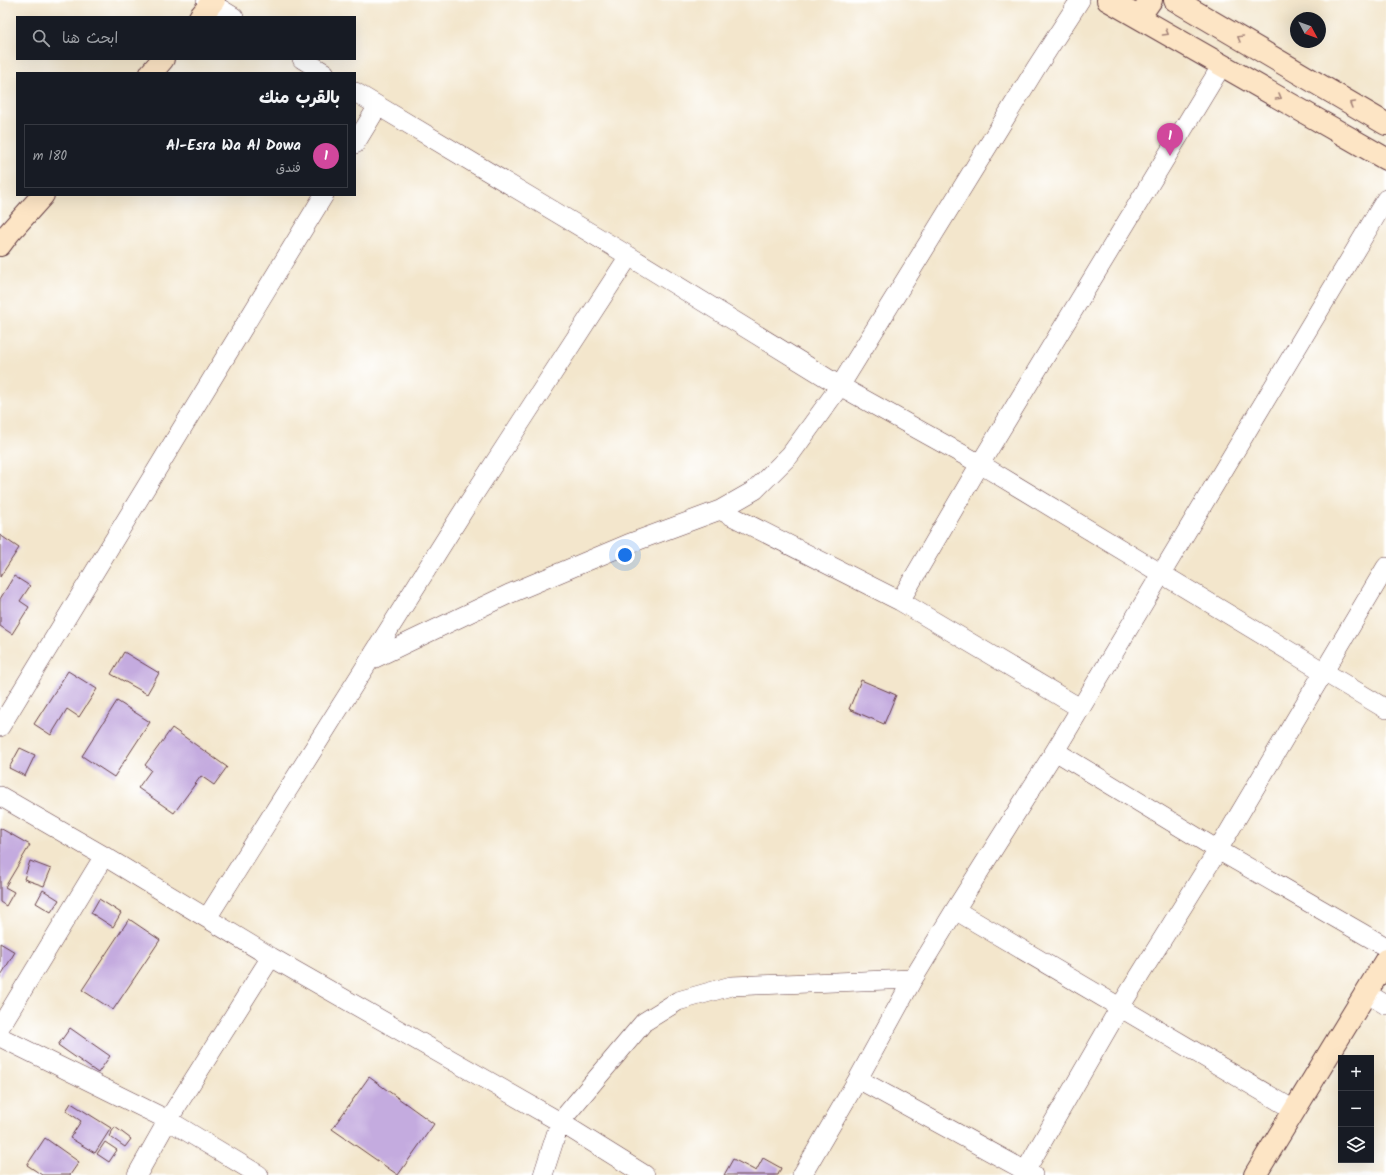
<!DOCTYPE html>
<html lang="ar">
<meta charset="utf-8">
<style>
body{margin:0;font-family:Kalam,"Playpen Sans Arabic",sans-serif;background:#242831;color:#f1f3f6;direction:rtl}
.controls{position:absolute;right:12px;bottom:12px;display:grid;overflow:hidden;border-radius:0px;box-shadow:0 4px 16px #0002}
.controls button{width:36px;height:36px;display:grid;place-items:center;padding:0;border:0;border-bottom:1px solid #363941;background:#171b24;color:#f1f3f6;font:20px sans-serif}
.compass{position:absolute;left:1290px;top:12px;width:36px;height:36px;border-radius:50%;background:#171b24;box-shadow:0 4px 16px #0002;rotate:131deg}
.you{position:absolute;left:625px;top:555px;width:14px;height:14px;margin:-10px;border:3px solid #fff;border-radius:50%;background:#1a73e8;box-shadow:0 0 0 6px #1a73e833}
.badge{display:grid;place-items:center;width:26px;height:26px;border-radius:50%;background:#8c9099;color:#fff;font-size:13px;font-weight:700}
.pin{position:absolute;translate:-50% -33px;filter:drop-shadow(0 1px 2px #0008)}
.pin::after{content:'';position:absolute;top:21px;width:14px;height:12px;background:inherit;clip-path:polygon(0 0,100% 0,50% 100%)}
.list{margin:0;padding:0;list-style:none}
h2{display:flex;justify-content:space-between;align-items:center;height:52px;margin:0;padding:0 16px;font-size:17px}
h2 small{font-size:13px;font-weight:400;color:#9ea1a6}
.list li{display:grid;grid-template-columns:26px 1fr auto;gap:12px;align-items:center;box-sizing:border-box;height:64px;margin:0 8px 8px;padding:0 8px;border:1px solid #363941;border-radius:0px}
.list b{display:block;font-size:15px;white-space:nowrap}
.list p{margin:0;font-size:13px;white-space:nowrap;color:#9ea1a6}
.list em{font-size:13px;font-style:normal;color:#9ea1a6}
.icon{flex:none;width:22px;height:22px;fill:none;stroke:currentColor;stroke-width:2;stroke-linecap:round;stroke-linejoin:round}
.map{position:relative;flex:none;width:1386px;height:1175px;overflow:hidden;direction:ltr}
.search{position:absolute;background:#171b24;box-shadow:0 4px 16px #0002;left:16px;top:16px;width:340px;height:44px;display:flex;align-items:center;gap:10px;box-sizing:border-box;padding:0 14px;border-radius:0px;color:#9ea1a6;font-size:15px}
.panel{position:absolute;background:#171b24;box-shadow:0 4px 16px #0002;left:16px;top:72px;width:340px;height:124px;border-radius:0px;direction:rtl}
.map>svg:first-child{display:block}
.building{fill:#c4abdf}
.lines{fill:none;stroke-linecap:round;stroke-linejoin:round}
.street-casing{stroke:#633d43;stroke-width:20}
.secondary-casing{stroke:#633d43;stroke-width:24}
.street{stroke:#fff;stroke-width:19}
.secondary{stroke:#fde5c5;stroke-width:22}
.oneway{stroke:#a48278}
</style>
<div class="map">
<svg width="1386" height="1175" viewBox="0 0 1386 1175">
<rect width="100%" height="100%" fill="#fff"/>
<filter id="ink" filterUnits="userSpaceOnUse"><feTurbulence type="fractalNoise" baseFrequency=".025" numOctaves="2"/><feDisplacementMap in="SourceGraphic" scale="8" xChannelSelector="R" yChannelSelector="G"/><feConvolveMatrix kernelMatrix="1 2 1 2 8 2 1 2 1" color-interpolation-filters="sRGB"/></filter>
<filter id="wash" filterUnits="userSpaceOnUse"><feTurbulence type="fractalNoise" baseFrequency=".012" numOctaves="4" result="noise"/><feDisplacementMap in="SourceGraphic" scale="16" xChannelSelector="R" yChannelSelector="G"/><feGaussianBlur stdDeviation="0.9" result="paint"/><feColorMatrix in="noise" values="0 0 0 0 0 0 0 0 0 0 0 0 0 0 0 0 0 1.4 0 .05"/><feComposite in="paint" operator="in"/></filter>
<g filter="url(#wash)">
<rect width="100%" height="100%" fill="#f3e6cc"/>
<g id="blocks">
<path class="building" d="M0,535L19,548L0,577Z
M14,576L30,586L20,601L29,607L12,634L0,626V599Z
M124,652L159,673L147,694L111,674Z
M68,671L97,689L79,717L67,709L51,735L34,724Z
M861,680L896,695L884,724L849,709Z
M117,701L150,722L114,777L82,756Z
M172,728L227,767L214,785L201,776L174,813L138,788L151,770L145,765Z
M20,748L35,755L25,776L9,768Z
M0,828L30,845L5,887L14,892L6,906L0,902Z
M30,861L51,869L44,886L24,879Z
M43,890L59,900L51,912L36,903Z
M99,899L121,913L113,927L91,913Z
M129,919L160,940L113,1010L82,990Z
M0,943L15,952L0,977Z
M70,1028L110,1056L98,1073L58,1045Z
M369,1077L434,1124L398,1175L332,1129Z
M71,1103L111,1128L95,1153L70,1138L81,1121L66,1111Z
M115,1127L131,1139L125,1147L109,1136Z
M45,1138L79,1162L70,1175H42L27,1165Z
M105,1142L117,1150L109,1162L97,1154Z
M763,1158L781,1168L778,1175H724L733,1159L756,1171Z"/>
</g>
</g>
<g filter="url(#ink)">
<use href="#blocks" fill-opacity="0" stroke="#633d43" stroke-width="1"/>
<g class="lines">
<defs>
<path id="street" d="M206,0L234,17
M302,59L325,73
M355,92L629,256L840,386L980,464L1324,672L1386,709
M355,144L378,106
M720,510L900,601L1080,708
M900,601L980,464L1222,65
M369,661L469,502L629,256
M0,727L324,195
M1055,751L1218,850L1386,947
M0,796L104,856L271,957L560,1122L645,1175
M955,910L1294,1110
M207,918L369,661L509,594L628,544L720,510L755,490L790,455L840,386L1036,68L1080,0
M1366,993L1386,1005
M0,1027L104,856
M0,1037L168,1120L259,1175
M858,1079L1033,1175
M137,1175L168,1120L271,957
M543,1175L560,1122L644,1022L678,1001L731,986L913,979
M802,1175L858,1079L913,979L955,910L1055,751L1386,199
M1023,1175L1120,1007L1218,850L1386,567"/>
<path id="secondary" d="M1108,0L1386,159
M1175,0L1386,124
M200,17L214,0
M1139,17L1151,0
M151,73L163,59
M0,245L9,233L43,195
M1255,1175L1386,960"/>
</defs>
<use href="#street" class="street-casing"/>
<use href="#secondary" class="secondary-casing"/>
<use href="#street" class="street"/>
<use href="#secondary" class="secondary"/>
</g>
<defs><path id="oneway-chevron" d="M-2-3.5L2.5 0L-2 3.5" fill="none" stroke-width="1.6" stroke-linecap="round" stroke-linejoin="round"/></defs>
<g class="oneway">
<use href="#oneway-chevron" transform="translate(1166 33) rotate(30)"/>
<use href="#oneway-chevron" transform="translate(1240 38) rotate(-150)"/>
<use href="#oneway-chevron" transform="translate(1279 97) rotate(30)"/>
<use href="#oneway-chevron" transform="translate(1352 104) rotate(-150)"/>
</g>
</g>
</svg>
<div class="controls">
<button>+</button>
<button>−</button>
<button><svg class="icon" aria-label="layers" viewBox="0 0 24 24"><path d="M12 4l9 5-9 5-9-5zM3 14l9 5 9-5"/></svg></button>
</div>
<svg class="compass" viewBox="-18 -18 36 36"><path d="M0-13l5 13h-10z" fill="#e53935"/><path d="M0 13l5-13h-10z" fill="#9ea1a6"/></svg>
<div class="you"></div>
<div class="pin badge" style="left:1170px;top:156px;background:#d1479c">1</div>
<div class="search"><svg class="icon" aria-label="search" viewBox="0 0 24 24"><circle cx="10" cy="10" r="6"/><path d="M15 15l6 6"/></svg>ابحث هنا</div>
<section class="panel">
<h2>بالقرب منك<small></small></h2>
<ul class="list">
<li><span class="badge" style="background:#d1479c">1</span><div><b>Al-Esra Wa Al Dowa</b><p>فندق</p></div><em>180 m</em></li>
</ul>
</section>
</div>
